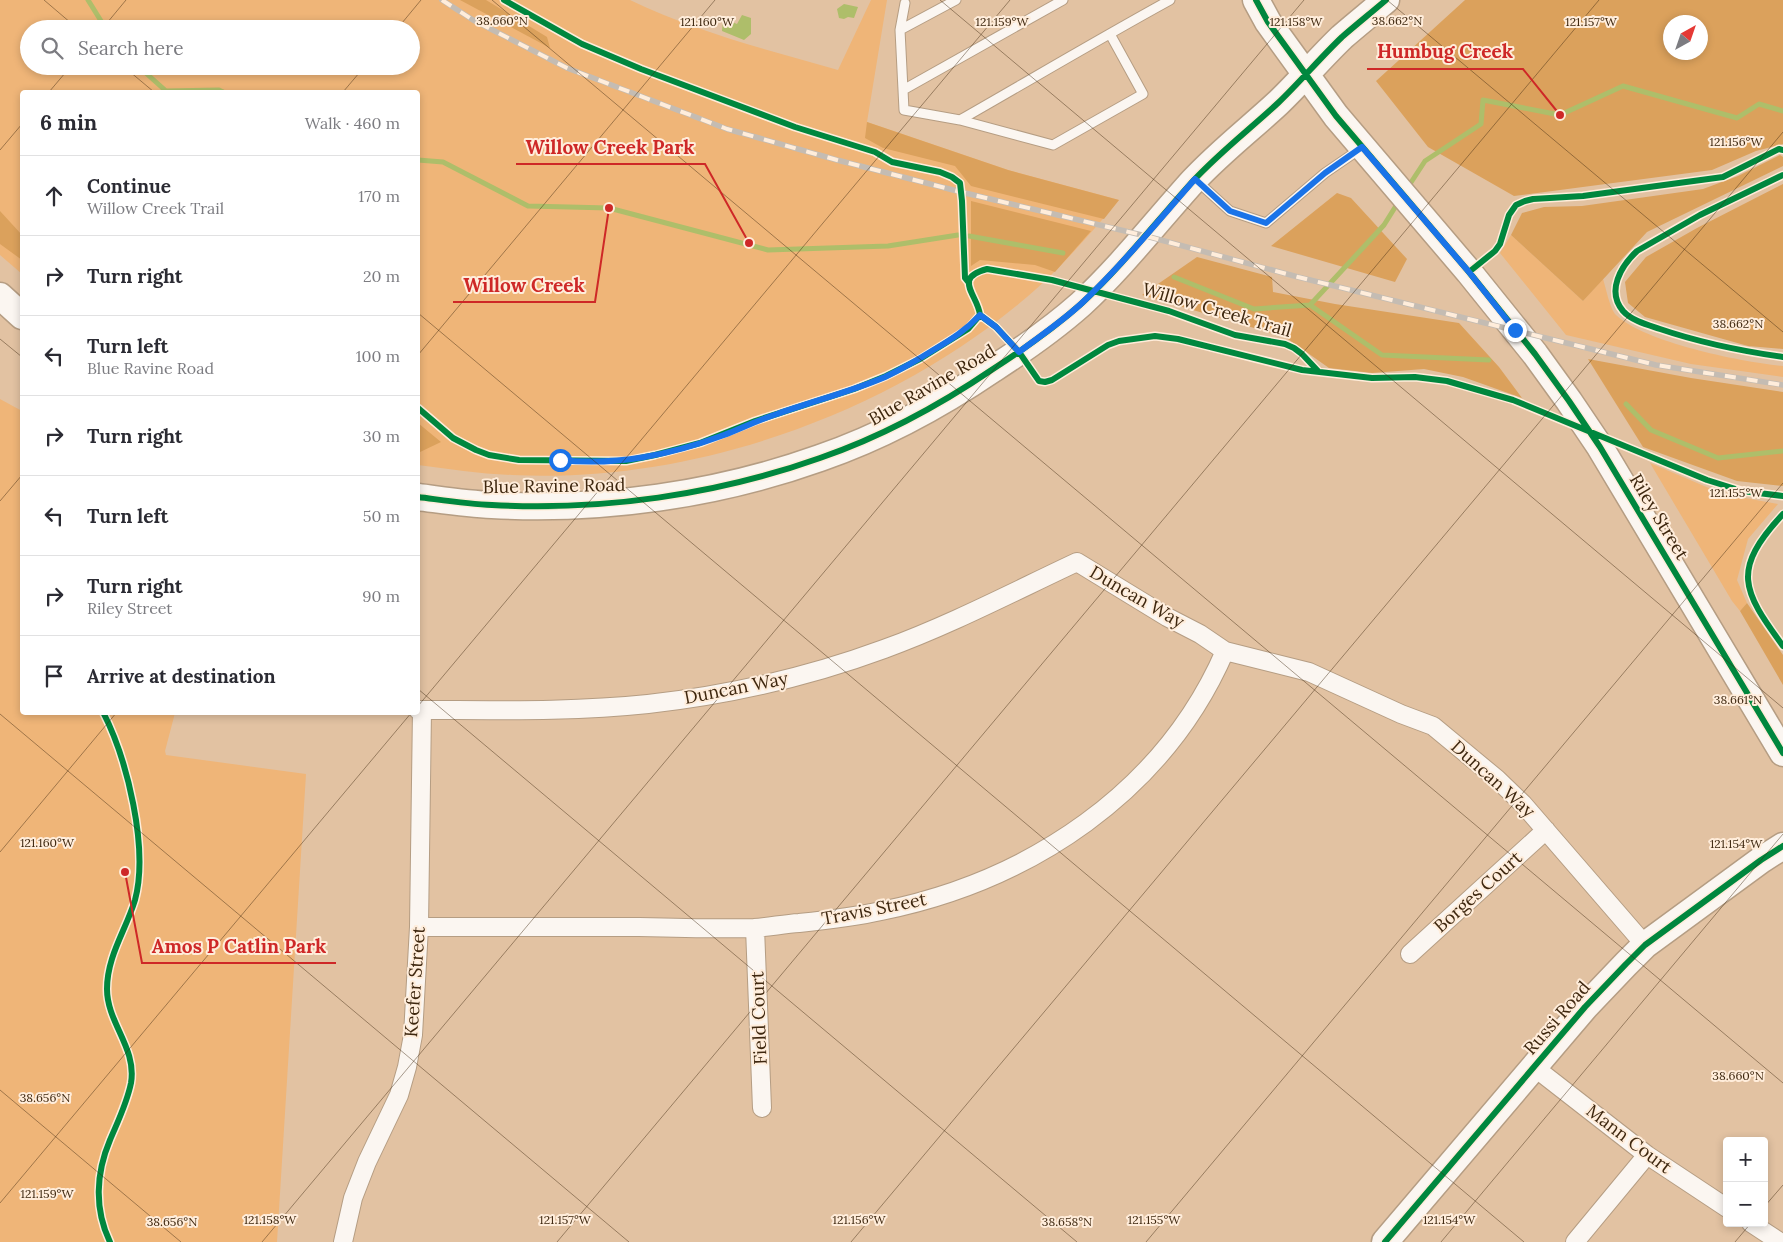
<!DOCTYPE html>
<meta charset="utf-8">
<style>
body{margin:0;font-family:Lora,serif;background:#f2f2f3;color:#2b2b33}
.controls{position:absolute;right:15px;bottom:15px;display:grid;overflow:hidden;border-radius:5px;box-shadow:0 2px 8px #0003}
.controls button{width:45px;height:45px;display:grid;place-items:center;padding:0;border:0;border-bottom:1px solid #e1e1e2;background:#fff;color:#2b2b33;font:25px sans-serif}
.compass{position:absolute;left:1663px;top:15px;width:45px;height:45px;border-radius:50%;background:#fff;box-shadow:0 2px 8px #0003;rotate:40deg}
.stop{position:absolute;width:15px;height:15px;margin:-11px;border:4px solid #1a73e8;border-radius:50%;background:#fff}
.stop.end{background:#1a73e8;border-color:#fff;box-shadow:0 1px 5px #0008}
.list{margin:0;padding:0;list-style:none}
h2{display:flex;justify-content:space-between;align-items:center;height:65px;margin:0;padding:0 20px;font-size:21px}
h2 small{font-size:16px;font-weight:400;color:#7c7c81}
.list li{display:grid;grid-template-columns:32px 1fr auto;gap:15px;align-items:center;box-sizing:border-box;height:80px;padding:0 20px;border-top:1px solid #e1e1e2}
.list b{display:block;font-size:19px;white-space:nowrap}
.list p{margin:0;font-size:16px;white-space:nowrap;color:#7c7c81}
.list em{font-size:16px;font-style:normal;color:#7c7c81}
.icon{flex:none;width:28px;height:28px;fill:none;stroke:currentColor;stroke-width:2;stroke-linecap:round;stroke-linejoin:round}
.map{position:relative;flex:none;width:1783px;height:1242px;overflow:hidden}
.search{position:absolute;background:#fff;box-shadow:0 2px 8px #0003;left:20px;top:20px;width:400px;height:55px;display:flex;align-items:center;gap:12px;box-sizing:border-box;padding:0 18px;border-radius:28px;color:#7c7c81;font-size:19px}
.panel{position:absolute;background:#fff;box-shadow:0 2px 8px #0003;left:20px;top:90px;width:400px;height:625px;border-radius:5px}
.map>svg:first-child{display:block}
.green{fill:#efb578;fill-rule:evenodd}
.forest{fill:#dba15c;fill-rule:evenodd}
.water{fill:#aebe6a}
.lines{fill:none;stroke-linecap:round;stroke-linejoin:round}
.stream{stroke:#aebe6a;stroke-width:5}
.lane-casing{stroke:#b59d83;stroke-width:11}
.street-casing{stroke:#b59d83;stroke-width:20}
.secondary-casing{stroke:#b59d83;stroke-width:29}
.lane{stroke:#fbf6f1;stroke-width:9}
.street{stroke:#fbf6f1;stroke-width:18}
.secondary{stroke:#fbf6f1;stroke-width:26}
.rail-casing{stroke:#c4bcb3;stroke-width:5.5}
.rail{stroke:#ffeddb;stroke-width:4;stroke-dasharray:11;stroke-linecap:butt}
.cycleway-casing{stroke:#ffeddb;stroke-width:9}
.cycleway{stroke:#00873e;stroke-width:6}
.route{stroke:#1a73e8;stroke-width:6}
.ticks{fill:none;stroke:#3e270f;stroke-width:1;stroke-opacity:0.45}
.labels{text-anchor:middle;stroke-width:4;stroke-linejoin:round;paint-order:stroke}
.street-label{font-size:18px;fill:#3e270f;stroke:#ffeddb}
.ticks-label{font-size:12px;text-anchor:middle;fill:#3e270f;stroke:#ffeddb;stroke-width:4;stroke-linejoin:round;paint-order:stroke}
.leader{fill:none;stroke:#ce2827;stroke-width:2}
.callout-dot{fill:#ce2827;stroke:#ffeddb;stroke-width:2}
.callout-label{font-size:19px;text-anchor:middle;font-weight:bold;fill:#ce2827;stroke:#ffeddb;stroke-width:4;stroke-linejoin:round;paint-order:stroke}
</style>
<div class="map">
<svg width="1783" height="1242" viewBox="0 0 1783 1242">
<rect width="100%" height="100%" fill="#e2c2a2"/>
<path class="green" d="M0,0H630C696,32 768,50 838,70L871,0H887L867,122L1008,170L1119,200C1091,233 1060,269 1027,297C890,414 692,484 512,475C480,474 449,469 418,465V92H22V274L0,255ZM29,29H411V66H29Z
M1511,235L1583,301L1603,279C1606,288 1610,309 1616,315C1646,343 1742,362 1783,366V377L1691,364L1566,335L1500,253Z
M0,399L22,411V712L175,713L165,751L166,755L306,774L277,1242H0Z
M1650,463L1723,494L1778,504L1748,539L1737,580L1747,603L1740,611L1732,601Z"/>
<path class="forest" d="M460,0H486L547,37L550,48Z
M1465,0H1783V144L1756,151L1712,170L1514,196L1428,147L1376,81ZM1670,22H1700V52H1670Z
M867,122L1008,170L1119,200L1104,219L971,186L955,166L883,148L865,138Z
M1780,155L1783,157V166L1647,232L1583,301L1511,235L1522,213L1544,207L1582,206L1703,189L1738,176Z
M1783,184V349L1748,346L1645,317L1628,303L1625,282L1646,257L1697,228Z
M1337,193L1351,198L1407,259L1395,282L1271,246Z
M971,201L1091,231L1055,272L1035,265L980,260L971,266Z
M0,211L22,235V260L0,244Z
M1197,257L1272,277L1273,292L1335,304L1459,323L1499,367L1522,398L1463,377L1424,369L1372,373L1329,368L1285,337L1142,295Z
M1588,359L1691,378L1783,392V486L1737,481L1643,447Z
M418,423L441,442L418,453Z
M1747,603L1783,655V685L1740,611Z"/>
<path class="water" d="M844,4L858,7L854,18L848,17L844,19L839,18L837,9Z
M742,15L751,18V34L744,40L722,31L723,21L727,20L737,24Z"/>
<g class="lines">
<path class="stream" d="M88,0L106,29
M138,66L166,91L219,90L223,92
M418,160L443,162L528,206L609,208L768,250L888,246L958,235
M1408,187L1425,161L1481,124L1483,100L1560,115L1623,86L1737,118L1759,104L1783,111
M969,236L1063,253
M1174,277L1254,309L1310,305L1382,355L1489,360
M1310,305L1384,225L1399,201
M1626,404L1651,430L1718,458L1783,451"/>
<defs>
<path id="lane" d="M956,0L900,30L904,110L960,120
M900,30L905,3
M1110,34L1143,94L1053,145L960,120C1030,80 1099,39 1170,0
M903,90L1063,0
M1197,181L1230,211L1266,223L1325,173L1360,149"/>
<path id="street" d="M418,710C494,710 572,712 648,704C728,695 808,677 884,649C950,625 1013,592 1077,562L1167,617L1200,634L1225,651L1309,672L1401,714L1433,726L1497,779L1523,804L1645,945
M419,927C492,927 566,927 639,927C677,928 716,929 754,928C769,927 784,924 799,923C827,920 854,917 881,911C1030,881 1164,792 1225,651
M755,928L762,1108
M1410,954L1546,830
M1534,1067L1647,1155L1727,1208
M1751,1223L1780,1242
M343,1242L353,1198L367,1162L399,1095L407,1067L413,1035L419,927L422,710
M1575,1242L1647,1155"/>
<path id="secondary" d="M1256,0L1268,22L1336,116L1469,272L1535,354L1569,401L1600,447L1783,753
M0,296L22,316
M418,497C442,500 467,504 492,505C602,511 716,495 820,458C881,437 940,405 993,369C1024,349 1054,328 1081,304C1122,266 1156,222 1193,181C1220,152 1250,129 1278,103C1300,82 1320,58 1342,37C1357,24 1372,12 1386,0
M1385,1242L1585,1007L1626,964L1645,945L1761,860L1783,846"/>
</defs>
<use href="#lane" class="lane-casing"/>
<use href="#street" class="street-casing"/>
<use href="#secondary" class="secondary-casing"/>
<use href="#lane" class="lane"/>
<use href="#street" class="street"/>
<use href="#secondary" class="secondary"/>
<defs>
<path id="rail" d="M442,0L473,20L567,68L727,129L837,160L961,192L1146,236L1298,277L1656,365L1783,385"/>
</defs>
<use href="#rail" class="rail-casing"/>
<use href="#rail" class="rail"/>
<defs>
<path id="cycleway" d="M504,0L582,44L641,69L795,127L875,152L892,162L940,172L952,177L960,183L962,201L965,278L969,283
M1256,0L1268,22L1336,116L1469,272L1535,354L1569,401L1600,447L1783,753
M1783,175L1700,215L1637,251C1621,266 1606,291 1623,311C1632,321 1648,325 1660,329C1701,343 1741,351 1783,357
M1469,272L1495,251L1500,244L1509,215L1516,205L1525,201L1533,199L1583,196L1723,177L1779,149L1783,150
M980,315L996,327L1019,352L1039,381L1045,382L1052,380L1108,345L1119,341L1155,336L1178,339L1302,370L1372,378L1415,377L1447,381L1513,400L1707,480L1742,491L1783,496
M418,408L453,438L476,450L489,455L519,460L626,461L655,455L700,443L755,421L854,389L886,376L920,359L968,329L980,315C978,295 952,278 987,269L1052,280L1169,311L1235,335L1285,344L1294,348L1302,354L1318,371
M418,497C442,500 467,504 492,505C602,511 716,495 820,458C881,437 940,405 993,369C1024,349 1054,328 1081,304C1122,266 1156,222 1193,181C1220,152 1250,129 1278,103C1300,82 1320,58 1342,37C1357,24 1372,12 1386,0
M1783,514C1731,570 1742,590 1783,646
M103,712C127,759 149,848 135,900C126,930 107,956 107,989C107,1023 137,1048 131,1083C127,1103 118,1121 110,1140C96,1173 94,1209 110,1242
M1385,1242L1585,1007L1626,964L1645,945L1761,860L1783,846"/>
</defs>
<use href="#cycleway" class="cycleway-casing"/>
<use href="#cycleway" class="cycleway"/>
</g>
<g class="lines">
<path class="route" d="M560,460C617,466 670,455 724,435C742,428 758,420 777,414C813,401 850,392 885,377C902,369 919,359 935,349C952,339 966,330 980,315L996,327L1019,352C1040,336 1063,321 1083,302C1123,264 1158,221 1195,179L1230,211L1266,223L1325,173L1362,147L1469,272L1515,330"/>
</g>
<path class="ticks" d="M44,0L78,29M492,0L1783,1083M940,0L1783,708M1387,0L1783,332M102,29L126,0M397,29L421,0M123,66L154,92M49,92L71,66M343,92L365,66M0,150L22,124M418,313L1524,1242M0,339L22,357M418,355L715,0M0,501L22,475M418,689L1077,1242M418,706L1010,0M0,714L629,1242M0,852L117,712M0,1090L181,1242M0,1203L412,712M1764,1207L1783,1185M262,1242L1304,0M557,1242L1599,0M851,1242L1783,132M1146,1242L1783,483M1441,1242L1783,834M1735,1242L1751,1223"/>
<g class="labels">
<g class="street-label">
<text transform="translate(1217 310) rotate(16)" y="6">Willow Creek Trail</text>
<text transform="translate(932 385) rotate(-30)" y="6">Blue Ravine Road</text>
<text transform="translate(554 486) rotate(-1)" y="6">Blue Ravine Road</text>
<text transform="translate(1659 517) rotate(59)" y="6">Riley Street</text>
<text transform="translate(1137 597) rotate(30)" y="6">Duncan Way</text>
<text transform="translate(736 688) rotate(-11)" y="6">Duncan Way</text>
<text transform="translate(1493 779) rotate(42)" y="6">Duncan Way</text>
<text transform="translate(1478 892) rotate(-42)" y="6">Borges Court</text>
<text transform="translate(874 909) rotate(-11)" y="6">Travis Street</text>
<text transform="translate(415 982) rotate(-86)" y="6">Keefer Street</text>
<text transform="translate(759 1018) rotate(-92)" y="6">Field Court</text>
<text transform="translate(1557 1018) rotate(-49)" y="6">Russi Road</text>
<text transform="translate(1629 1139) rotate(37)" y="6">Mann Court</text>
</g>
</g>
<g class="ticks-label">
<text x="502" y="25">38.660°N</text>
<text x="1397" y="25">38.662°N</text>
<text x="707" y="26">121.160°W</text>
<text x="1002" y="26">121.159°W</text>
<text x="1296" y="26">121.158°W</text>
<text x="1591" y="26">121.157°W</text>
<text x="1736" y="146">121.156°W</text>
<text x="1738" y="328">38.662°N</text>
<text x="1736" y="497">121.155°W</text>
<text x="1738" y="704">38.661°N</text>
<text x="47" y="847">121.160°W</text>
<text x="1736" y="848">121.154°W</text>
<text x="1738" y="1080">38.660°N</text>
<text x="45" y="1102">38.656°N</text>
<text x="47" y="1198">121.159°W</text>
<text x="270" y="1224">121.158°W</text>
<text x="565" y="1224">121.157°W</text>
<text x="859" y="1224">121.156°W</text>
<text x="1154" y="1224">121.155°W</text>
<text x="1449" y="1224">121.154°W</text>
<text x="172" y="1226">38.656°N</text>
<text x="1067" y="1226">38.658°N</text>
</g>
<path class="leader" d="M1560 115L1523 69H1367M749 243L705 164H516M609 208L595 302H453M125 872L142 963H336"/>
<g class="callout-dot">
<circle cx="1560" cy="115" r="5"/>
<circle cx="749" cy="243" r="5"/>
<circle cx="609" cy="208" r="5"/>
<circle cx="125" cy="872" r="5"/>
</g>
<g class="callout-label">
<text x="1445" y="58">Humbug Creek</text>
<text x="610" y="154">Willow Creek Park</text>
<text x="524" y="292">Willow Creek</text>
<text x="239" y="953">Amos P Catlin Park</text>
</g>
</svg>
<div class="controls">
<button>+</button>
<button>−</button>
</div>
<svg class="compass" viewBox="-18 -18 36 36"><path d="M0-13l5 13h-10z" fill="#e53935"/><path d="M0 13l5-13h-10z" fill="#7c7c81"/></svg>
<div class="stop" style="left:560px;top:460px"></div>
<div class="stop end" style="left:1515px;top:330px"></div>
<div class="search"><svg class="icon" aria-label="search" viewBox="0 0 24 24"><circle cx="10" cy="10" r="6"/><path d="M15 15l6 6"/></svg>Search here</div>
<section class="panel">
<h2>6 min<small>Walk · 460 m</small></h2>
<ul class="list">
<li><svg class="icon" aria-label="ahead" viewBox="0 0 24 24"><path d="M12 20V5M6 11l6-6 6 6"/></svg><div><b>Continue</b><p>Willow Creek Trail</p></div><em>170 m</em></li>
<li><svg class="icon" aria-label="right" viewBox="0 0 24 24"><path d="M7 20v-9h11M14 6l5 5-5 5"/></svg><div><b>Turn right</b></div><em>20 m</em></li>
<li><svg class="icon" aria-label="left" viewBox="0 0 24 24"><path d="M17 20v-9H6M10 6l-5 5 5 5"/></svg><div><b>Turn left</b><p>Blue Ravine Road</p></div><em>100 m</em></li>
<li><svg class="icon" aria-label="right" viewBox="0 0 24 24"><path d="M7 20v-9h11M14 6l5 5-5 5"/></svg><div><b>Turn right</b></div><em>30 m</em></li>
<li><svg class="icon" aria-label="left" viewBox="0 0 24 24"><path d="M17 20v-9H6M10 6l-5 5 5 5"/></svg><div><b>Turn left</b></div><em>50 m</em></li>
<li><svg class="icon" aria-label="right" viewBox="0 0 24 24"><path d="M7 20v-9h11M14 6l5 5-5 5"/></svg><div><b>Turn right</b><p>Riley Street</p></div><em>90 m</em></li>
<li><svg class="icon" aria-label="arrive" viewBox="0 0 24 24"><path d="M6 21V4h12l-3 4 3 4H6"/></svg><div><b>Arrive at destination</b></div></li>
</ul>
</section>
</div>
